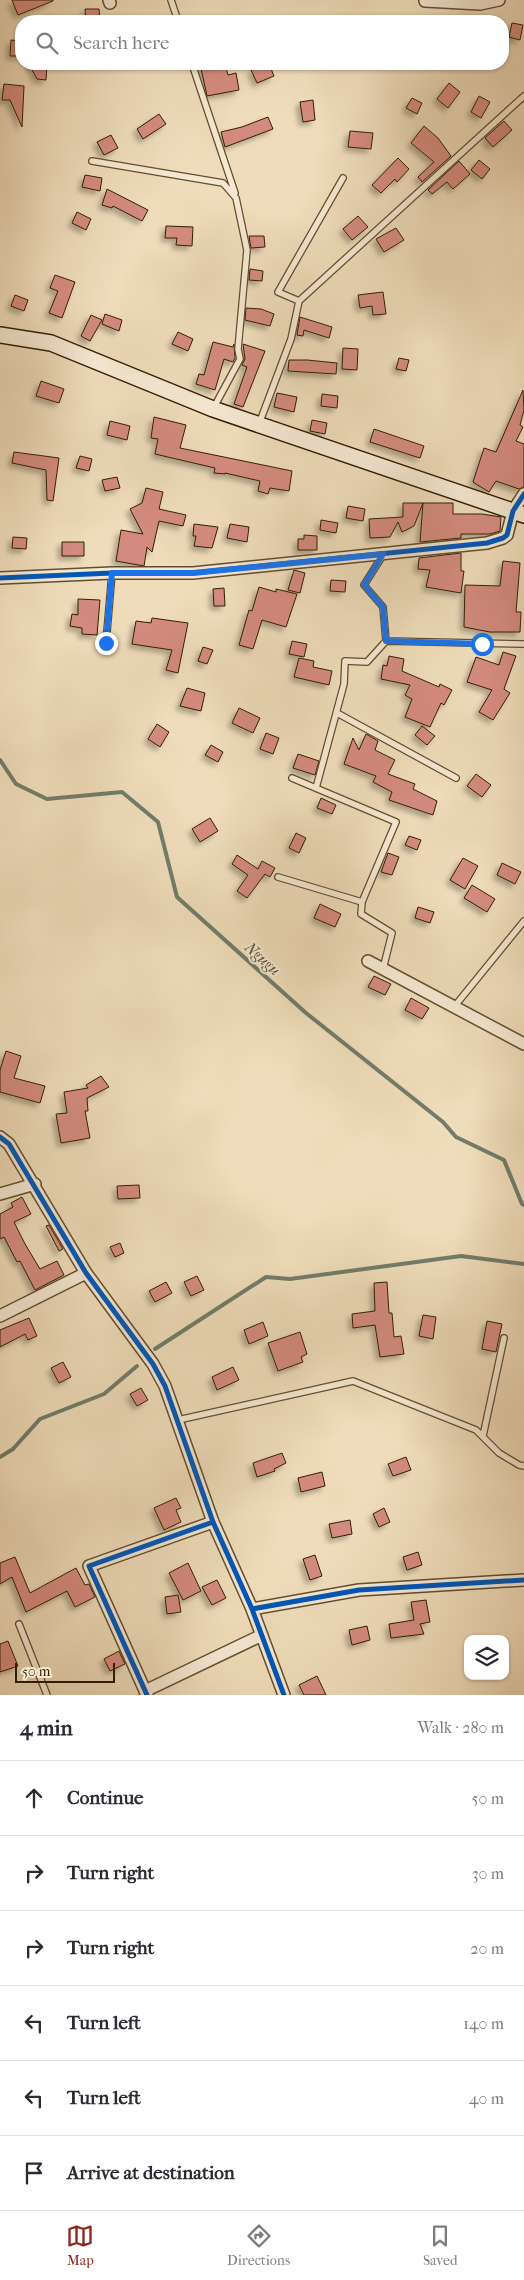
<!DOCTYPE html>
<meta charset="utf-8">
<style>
body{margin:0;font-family:"IM FELL French Canon",serif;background:#f2f2f3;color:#2b2b33}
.controls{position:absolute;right:15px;bottom:15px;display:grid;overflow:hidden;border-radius:10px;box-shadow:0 1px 4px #0004}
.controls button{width:45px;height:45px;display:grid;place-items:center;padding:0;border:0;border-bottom:1px solid #e1e1e2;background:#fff;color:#2b2b33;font:25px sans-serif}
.scale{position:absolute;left:15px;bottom:12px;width:100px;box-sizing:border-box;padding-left:5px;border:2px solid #331f01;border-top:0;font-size:14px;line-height:18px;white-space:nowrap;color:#331f01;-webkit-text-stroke:4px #f5e8d2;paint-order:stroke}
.stop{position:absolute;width:15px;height:15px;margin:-11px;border:4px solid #1a73e8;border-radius:50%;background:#fff}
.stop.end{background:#1a73e8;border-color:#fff;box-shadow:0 1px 5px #0008}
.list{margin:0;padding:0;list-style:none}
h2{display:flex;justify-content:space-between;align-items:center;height:65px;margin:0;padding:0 20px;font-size:21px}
h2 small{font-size:16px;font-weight:400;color:#7c7c81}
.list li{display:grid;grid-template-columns:32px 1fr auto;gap:15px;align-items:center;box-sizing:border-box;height:75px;padding:0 20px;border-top:1px solid #e1e1e2}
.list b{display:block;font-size:19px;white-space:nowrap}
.list em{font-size:16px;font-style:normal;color:#7c7c81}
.icon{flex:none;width:28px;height:28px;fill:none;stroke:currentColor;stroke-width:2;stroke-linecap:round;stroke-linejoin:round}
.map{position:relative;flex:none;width:524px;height:1695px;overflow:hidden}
.search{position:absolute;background:#fff;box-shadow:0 1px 4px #0004;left:15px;right:15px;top:15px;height:55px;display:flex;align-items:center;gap:12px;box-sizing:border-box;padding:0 18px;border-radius:20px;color:#7c7c81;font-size:19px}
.sheet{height:515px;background:#fff}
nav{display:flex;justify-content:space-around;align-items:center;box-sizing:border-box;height:70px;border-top:1px solid #e1e1e2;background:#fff;font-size:14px;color:#7c7c81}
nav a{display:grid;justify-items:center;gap:2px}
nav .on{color:#8f2418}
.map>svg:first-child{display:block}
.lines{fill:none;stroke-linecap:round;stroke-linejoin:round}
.stream{stroke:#717d69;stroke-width:4}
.building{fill:#d48b7f;stroke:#331f01;filter:url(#shadow)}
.service-casing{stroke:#624e2f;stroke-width:8}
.minor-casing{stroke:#624e2f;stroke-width:14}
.secondary-casing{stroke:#331f01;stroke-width:18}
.service{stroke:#f5e8d2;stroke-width:5.5}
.minor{stroke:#f5e8d2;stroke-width:11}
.secondary{stroke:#f5e8d2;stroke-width:15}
.cycleway-casing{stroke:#f5e8d2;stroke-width:8}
.cycleway{stroke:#0057b8;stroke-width:5}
.route{stroke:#1a73e8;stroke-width:6}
.labels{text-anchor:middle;stroke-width:4;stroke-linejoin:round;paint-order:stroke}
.water-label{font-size:16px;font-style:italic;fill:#524e35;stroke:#f5e8d2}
</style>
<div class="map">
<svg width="524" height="1695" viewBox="0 0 524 1695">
<defs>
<filter id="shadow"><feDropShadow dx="-4" dy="4" stdDeviation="2.5" flood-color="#0004"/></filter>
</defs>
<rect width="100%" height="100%" fill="#efdcba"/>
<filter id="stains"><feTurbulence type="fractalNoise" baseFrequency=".004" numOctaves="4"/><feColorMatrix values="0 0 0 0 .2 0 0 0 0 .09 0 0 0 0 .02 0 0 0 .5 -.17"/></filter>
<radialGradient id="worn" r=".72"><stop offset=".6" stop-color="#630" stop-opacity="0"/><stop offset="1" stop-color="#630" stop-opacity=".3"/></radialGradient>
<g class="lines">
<path class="stream" d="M0,760L16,784L47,799L122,792L158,822L177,897L306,1013L443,1122L456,1137L504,1160L522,1204L524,1205
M155,1349L266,1277L290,1279L461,1256L524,1264
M0,1457L13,1449L40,1419L104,1394L137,1366"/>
</g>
<path class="building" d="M12,0H53V1L18,15Z
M85,9H99L100,21H86Z
M512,23L523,25L520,40L509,37Z
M11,40L21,41V56H10Z
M29,64H47L46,80L37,79Z
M200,64H225L228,75L236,73L239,90L207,96Z
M267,64H269L274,76L257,83L251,70Z
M449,83L460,92L448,108L437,99Z
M4,84L24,86L22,127L10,100H2Z
M479,96L490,102L481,118L471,112Z
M412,98L422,103L417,114L406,108Z
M313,100L315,120L303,122L300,102Z
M159,114L166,124L143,139L137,129Z
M268,117L273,129L225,147L221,132L242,127Z
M504,121L512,130L493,147L485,138Z
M424,126L438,138L451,156L422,182L418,177L434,162L411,143Z
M350,131L373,133L371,149L348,147Z
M111,135L118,148L104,155L97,142Z
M398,158L409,169L397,182L395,179L381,193L372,185Z
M479,160L490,169L482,179L471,170Z
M459,161L470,174L453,189L447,182L432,194L428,190Z
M85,175L102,178L100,191L82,187Z
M107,189L148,210L142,221L113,206L112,208L102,205Z
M77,212L91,219L86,230L72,223Z
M358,216L368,227L352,240L343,229Z
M166,226L193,227L192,246L176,245L177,238H165Z
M396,228L404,240L384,252L376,239Z
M249,236H264L265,247L251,248Z
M250,269L263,271L262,281L249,280Z
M55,275L75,282L62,318L49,313L58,291L50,288Z
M383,292L386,314L373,315L372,306L360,308L358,295Z
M15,295L28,300L24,311L11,306Z
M246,308L261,309L274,314L270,326L245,320Z
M105,314L122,320L119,331L102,324Z
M91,315L102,320L90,341L81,336Z
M300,317L332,327L329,338L304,330L303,336L297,335Z
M178,332L193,339L188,351L172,344Z
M213,342L233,347L234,344L235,358L233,362L224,359L215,390L196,384L199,374L204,375Z
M243,344L265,351L243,407L234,404L247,367L242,365L245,359Z
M343,348L358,349L357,370L342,369Z
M399,358L409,360L406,371L396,369Z
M289,360H307L337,363L336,374L288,371Z
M41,381L64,389L59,403L36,396Z
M523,390L524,410L520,425L523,427L516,441L524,444V487L519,489L496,481L489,492L473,482L484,448L496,452Z
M277,393L297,397L294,412L274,407Z
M322,394L338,396L337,408L321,406Z
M154,417L186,425L180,448L292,471L289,491L270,488L268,494L258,491L260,481L225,473V474L214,473L215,468L155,454L158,439L151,438Z
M312,420L327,423L325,434L310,431Z
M110,421L130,426L127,440L107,435Z
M374,429L424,446L420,458L370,442Z
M14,452L59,458L53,501L47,500L46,470L12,463Z
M80,456L92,459L89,471L76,468Z
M117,477L120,488L105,491L102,480Z
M146,488L163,492L159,509L186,515L183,526L159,521L152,552L147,547L144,566L116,561L121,530L143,534L130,509L142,503Z
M403,503H423L414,526L402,532L398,522L390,537L370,538L369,519L403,517Z
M423,503H453V514H482L501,517L500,531L490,534H461V538L420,542Z
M348,506L365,509L363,521L346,518Z
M321,520L338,523L336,533L320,530Z
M194,524L218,527L212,548L194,546L196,536H193Z
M230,524L249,527L247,542L227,538Z
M304,535L317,536V550H298V539H304Z
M13,537L27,538L26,549L12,548Z
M62,542H84V556H62Z
M461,553V571H464L461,593L426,587L430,570L418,569L419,558Z
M503,561L520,563L516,612H521L520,632H490L464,627L465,585L500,586Z
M294,570L305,573L300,593L288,590Z
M331,580L346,581L345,592L330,591Z
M259,587L276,592V589L297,594L286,627L262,620L253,649L239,645L249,610L252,611Z
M224,588L225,606H214L213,589Z
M78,599L100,600L97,635L82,634V628L70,626L72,614L78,615Z
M152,618L188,623L178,673L166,670L172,650L132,644L136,621L151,623Z
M292,641L307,644L304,657L289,654Z
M203,647L213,650L207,664L198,661Z
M503,652L516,656L504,689L510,693L493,720L479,712L492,690L467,682L476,657L499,665Z
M389,656L404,659L402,671L439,687L440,684L452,690L444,705L441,703L430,727L405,717L412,699L405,695L410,685L381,679L383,665L387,666Z
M299,658L314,661L313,667L332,671L329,685L294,677Z
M187,688L205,693L201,711L180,706Z
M239,708L260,718L253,733L232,723Z
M157,724L169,732L160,747L148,739Z
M422,726L435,736L427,745L415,735Z
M266,733L279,738L273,754L260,749Z
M366,734L378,741L375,750L395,760L388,774L415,784L413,789L437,801L433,815L389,800L392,792L373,782L376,776L344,764L353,738L359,750Z
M211,745L223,752L218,762L205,755Z
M298,754L319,761L315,775L293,768Z
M476,774L491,785L482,797L467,786Z
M321,798L336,805L332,814L317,808Z
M210,818L218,831L200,842L192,829Z
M296,833L306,838L299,853L289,848Z
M409,836L421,840L417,850L405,845Z
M388,853L399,857L392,875L381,872Z
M237,855L258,869L262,861L275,868L270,877L265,874L247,898L237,891L248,875L232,864Z
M463,858L478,866L465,889L450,880Z
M502,863L521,872L515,884L497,875Z
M472,885L495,899L487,912L464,898Z
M320,904L341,914L335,927L314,918Z
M418,907L434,912L430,923L415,918Z
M374,976L391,984L385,995L368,987Z
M411,998L429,1008L422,1019L405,1010Z
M6,1051L21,1056L14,1078L45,1086L40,1103L0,1092V1070Z
M101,1076L109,1087L87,1098L88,1111H85L90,1138L61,1143L56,1114L67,1113L64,1092L88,1088L86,1085Z
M139,1185L140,1198L118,1199L117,1186Z
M22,1197L31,1214L14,1222L25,1244L40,1269L57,1261L64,1275L35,1290L20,1261L17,1262L4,1237L0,1239V1214L13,1207L11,1203Z
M49,1225L63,1249L59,1251L46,1226Z
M120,1243L124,1253L115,1257L110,1247Z
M197,1276L204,1290L191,1296L184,1282Z
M166,1282L172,1293L155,1302L149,1291Z
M387,1282L389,1313H392L394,1337L401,1336L404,1354L380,1357L375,1325L353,1328L352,1314L375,1311L374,1283Z
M423,1315L436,1317L433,1339L419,1336Z
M29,1318L37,1336L28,1340L25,1334L0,1347V1330Z
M487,1321L502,1324L496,1352L482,1349Z
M263,1322L268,1336L249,1344L244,1330Z
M300,1332L307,1354L301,1357L303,1362L278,1371L268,1343Z
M63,1362L71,1377L59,1383L51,1368Z
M233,1367L239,1380L217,1390L212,1377Z
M141,1388L148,1400L137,1406L130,1394Z
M282,1453L286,1463L274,1469L275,1471L257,1477L253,1463Z
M406,1457L411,1470L393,1476L388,1464Z
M322,1472L325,1486L301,1492L298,1478Z
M176,1498L181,1508L176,1510L181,1522L164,1530L154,1508Z
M384,1508L390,1522L379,1527L373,1514Z
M350,1520L352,1534L332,1538L329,1524Z
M418,1552L422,1565L407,1570L403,1557Z
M315,1555L322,1576L310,1580L303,1559Z
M15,1557L30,1593L76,1568L85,1585L89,1584L95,1597L75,1607L67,1591L26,1612L12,1577L0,1584V1563Z
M188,1563L201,1591L183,1600L169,1573Z
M217,1580L226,1598L212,1605L202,1587Z
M178,1595L181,1612L167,1614L165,1597Z
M426,1600L430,1622L420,1624L424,1634L391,1638L389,1624L414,1620L411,1602Z
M367,1626L370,1640L352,1645L349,1630Z
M8,1641L18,1666L0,1672V1644Z
M119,1651L125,1664L110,1671L104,1659Z
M317,1676L326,1695H304L299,1685Z"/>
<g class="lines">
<defs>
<path id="service" d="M171,0L178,21
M192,64L235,193
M92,161L223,183L236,198L247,250L238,349L240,359L213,409
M299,301L524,96
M259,424L291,339L299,301L278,292L343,178
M386,641L524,644
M106,643L112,573
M337,713L456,778
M292,778L396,822L362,902
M316,788L344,684L345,661L367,662L386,641L383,607L364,585L383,555
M278,877L362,902L361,914L392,933L383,969
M454,1007L524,921
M178,1420L353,1381L476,1430L499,1453L519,1465L524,1466
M483,1436L504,1338
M19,1624L47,1695"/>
<path id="minor" d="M109,0L110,3
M425,1L480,4L499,0
M0,578L112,573H193L487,543L503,538L507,535L513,511L524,494
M368,961L524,1044
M0,1137L9,1144L86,1273L153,1364L165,1386L213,1522L252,1609L284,1695
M0,1194L35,1184
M0,1316L86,1273
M252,1609L359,1590L524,1580
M145,1691L260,1636
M147,1695L89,1566L213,1522"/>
<path id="secondary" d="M0,335L51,343L213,409L524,515"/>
</defs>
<use href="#service" class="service-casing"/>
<use href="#minor" class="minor-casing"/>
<use href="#secondary" class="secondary-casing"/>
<use href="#service" class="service"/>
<use href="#minor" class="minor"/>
<use href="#secondary" class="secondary"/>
<defs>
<path id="cycleway" d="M0,578L112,573H193L487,543L503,538L507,535L513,511L524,494
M0,1137L9,1144L86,1273L153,1364L165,1386L213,1522L252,1609L284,1695
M252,1609L359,1590L524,1580
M147,1695L89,1566L213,1522"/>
</defs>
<use href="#cycleway" class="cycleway-casing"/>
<use href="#cycleway" class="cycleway"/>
</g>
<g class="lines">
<path class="route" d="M106,643L112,573H193L383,554L364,585L383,607L386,641L482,644"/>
</g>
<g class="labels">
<g class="water-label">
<text transform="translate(263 958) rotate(42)" y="6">Ngugu</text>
</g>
</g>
<rect width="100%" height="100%" filter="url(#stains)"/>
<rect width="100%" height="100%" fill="url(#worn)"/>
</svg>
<div class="controls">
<button><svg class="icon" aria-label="layers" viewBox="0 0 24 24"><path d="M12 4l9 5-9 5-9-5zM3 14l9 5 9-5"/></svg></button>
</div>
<div class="scale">50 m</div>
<div class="stop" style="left:482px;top:644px"></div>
<div class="stop end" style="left:106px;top:643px"></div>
<div class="search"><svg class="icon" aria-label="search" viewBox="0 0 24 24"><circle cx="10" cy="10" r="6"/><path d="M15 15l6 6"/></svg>Search here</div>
</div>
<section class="sheet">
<h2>4 min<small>Walk · 280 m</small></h2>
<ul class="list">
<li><svg class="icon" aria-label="ahead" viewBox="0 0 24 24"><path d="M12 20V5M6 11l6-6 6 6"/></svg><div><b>Continue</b></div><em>50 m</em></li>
<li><svg class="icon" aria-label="right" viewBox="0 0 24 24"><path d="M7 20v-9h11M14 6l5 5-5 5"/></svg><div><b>Turn right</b></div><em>30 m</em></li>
<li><svg class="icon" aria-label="right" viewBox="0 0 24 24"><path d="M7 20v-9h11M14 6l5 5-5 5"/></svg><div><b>Turn right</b></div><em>20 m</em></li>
<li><svg class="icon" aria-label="left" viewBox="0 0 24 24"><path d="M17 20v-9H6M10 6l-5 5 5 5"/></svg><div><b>Turn left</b></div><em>140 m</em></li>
<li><svg class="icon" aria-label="left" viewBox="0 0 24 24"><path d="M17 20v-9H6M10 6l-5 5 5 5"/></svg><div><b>Turn left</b></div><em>40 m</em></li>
<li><svg class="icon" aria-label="arrive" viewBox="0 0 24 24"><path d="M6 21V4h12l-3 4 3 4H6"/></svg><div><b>Arrive at destination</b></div></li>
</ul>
</section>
<nav>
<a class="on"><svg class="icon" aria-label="map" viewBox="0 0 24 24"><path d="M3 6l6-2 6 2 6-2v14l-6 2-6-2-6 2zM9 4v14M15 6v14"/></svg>Map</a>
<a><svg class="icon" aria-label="directions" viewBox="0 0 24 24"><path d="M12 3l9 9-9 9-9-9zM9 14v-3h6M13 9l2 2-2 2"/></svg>Directions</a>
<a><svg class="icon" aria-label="saved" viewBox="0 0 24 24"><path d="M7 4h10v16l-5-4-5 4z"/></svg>Saved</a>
</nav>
